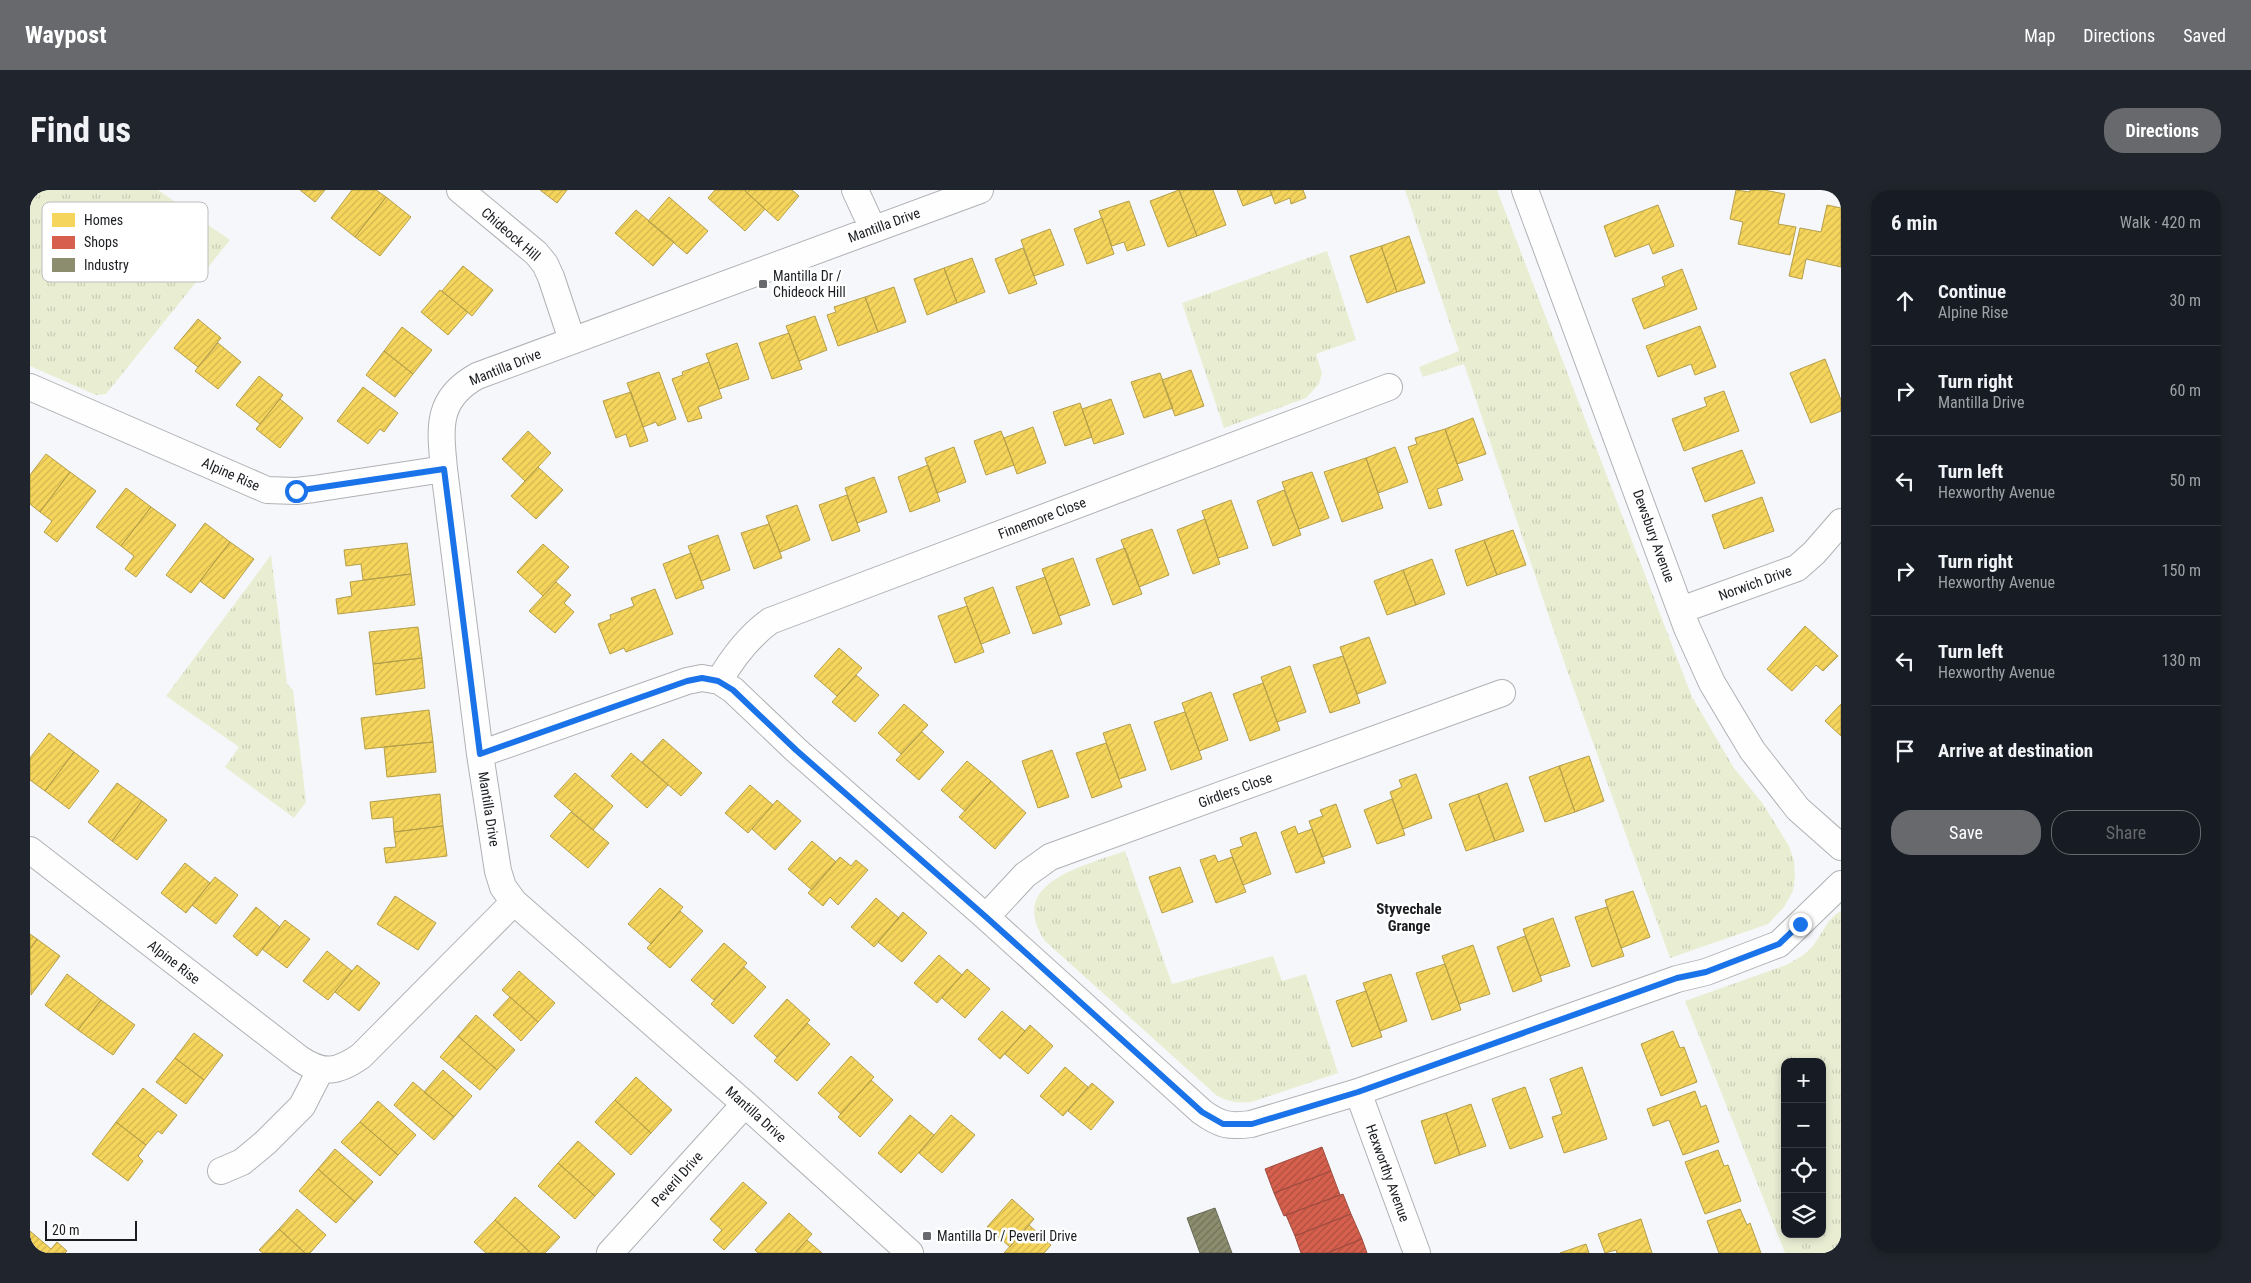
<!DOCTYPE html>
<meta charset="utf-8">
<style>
body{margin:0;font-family:"Roboto Condensed",sans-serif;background:#20242c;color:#f1f3f6}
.controls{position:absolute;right:15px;bottom:15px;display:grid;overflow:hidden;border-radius:10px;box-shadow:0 2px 8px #0003}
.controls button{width:45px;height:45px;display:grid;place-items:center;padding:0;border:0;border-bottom:1px solid #363941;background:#171b24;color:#f1f3f6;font:25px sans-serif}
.scale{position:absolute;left:15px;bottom:12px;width:92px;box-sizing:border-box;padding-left:5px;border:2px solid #1b1d21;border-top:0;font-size:14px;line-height:18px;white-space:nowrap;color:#1b1d21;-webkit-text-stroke:4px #fff;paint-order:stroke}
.stop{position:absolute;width:15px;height:15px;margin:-11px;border:4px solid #1a73e8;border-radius:50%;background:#fff}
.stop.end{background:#1a73e8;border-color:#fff;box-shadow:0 1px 5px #0008}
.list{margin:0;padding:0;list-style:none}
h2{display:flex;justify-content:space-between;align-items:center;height:65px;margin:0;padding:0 20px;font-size:21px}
h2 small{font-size:16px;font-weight:400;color:#9ea1a6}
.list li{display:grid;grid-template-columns:32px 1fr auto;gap:15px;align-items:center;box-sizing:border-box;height:90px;padding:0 20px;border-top:1px solid #363941}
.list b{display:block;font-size:19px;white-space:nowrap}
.list p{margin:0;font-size:16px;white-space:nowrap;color:#9ea1a6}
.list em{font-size:16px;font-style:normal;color:#9ea1a6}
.actions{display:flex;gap:10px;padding:15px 20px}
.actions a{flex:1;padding:11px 0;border:1px solid #67696d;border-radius:20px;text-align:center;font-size:18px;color:#67696d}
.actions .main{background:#67696d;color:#fff}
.icon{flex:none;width:28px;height:28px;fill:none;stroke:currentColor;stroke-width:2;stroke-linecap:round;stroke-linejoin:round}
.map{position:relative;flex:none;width:1811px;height:1063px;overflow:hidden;border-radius:20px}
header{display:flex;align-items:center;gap:30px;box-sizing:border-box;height:70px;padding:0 25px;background:#67696d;color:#fff}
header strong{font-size:24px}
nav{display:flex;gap:28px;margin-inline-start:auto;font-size:18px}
.intro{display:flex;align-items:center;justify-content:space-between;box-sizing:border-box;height:120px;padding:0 30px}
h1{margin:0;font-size:35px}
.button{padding:12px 22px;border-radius:20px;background:#67696d;color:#fff;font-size:18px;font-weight:700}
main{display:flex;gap:30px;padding:0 30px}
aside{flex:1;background:#171b24;border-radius:20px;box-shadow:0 2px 8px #0003}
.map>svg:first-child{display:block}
.grass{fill:url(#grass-tufts);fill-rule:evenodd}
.homes{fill:url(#homes-hatch);stroke:#b49e4a}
.shops{fill:url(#shops-hatch);stroke:#9e4c40}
.industry{fill:url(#industry-hatch);stroke:#6a6b57}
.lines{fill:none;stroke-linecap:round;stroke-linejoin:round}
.street-casing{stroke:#afb1b4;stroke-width:28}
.street{stroke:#fefefe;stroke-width:26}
.route{stroke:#1a73e8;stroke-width:6}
.poi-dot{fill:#67696d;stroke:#fff;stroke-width:2}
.labels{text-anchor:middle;stroke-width:5;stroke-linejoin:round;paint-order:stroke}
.street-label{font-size:14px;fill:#1b1d21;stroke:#fff}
.poi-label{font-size:14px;fill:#1b1d21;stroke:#fff;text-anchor:start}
.neighbourhood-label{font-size:15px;font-weight:bold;fill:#1b1d21;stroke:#fff}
.key{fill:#fff;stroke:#bbbbbc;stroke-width:1}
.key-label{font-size:14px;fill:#1b1d21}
</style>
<header>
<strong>Waypost</strong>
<nav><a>Map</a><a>Directions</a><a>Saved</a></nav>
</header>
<div class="intro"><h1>Find us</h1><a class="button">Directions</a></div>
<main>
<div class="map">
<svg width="1811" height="1063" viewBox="0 0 1811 1063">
<defs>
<pattern id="grass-tufts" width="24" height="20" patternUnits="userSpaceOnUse" patternTransform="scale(1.25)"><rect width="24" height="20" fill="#e9eed3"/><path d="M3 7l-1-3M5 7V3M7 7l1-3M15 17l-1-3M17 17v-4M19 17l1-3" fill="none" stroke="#c7ccb5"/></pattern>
<pattern id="homes-hatch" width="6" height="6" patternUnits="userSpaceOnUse" patternTransform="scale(1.25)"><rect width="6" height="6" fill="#f6d55c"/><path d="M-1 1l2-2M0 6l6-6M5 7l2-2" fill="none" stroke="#d2b650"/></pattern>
<pattern id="shops-hatch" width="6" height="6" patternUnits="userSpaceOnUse" patternTransform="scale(1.25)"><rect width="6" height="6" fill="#d6604d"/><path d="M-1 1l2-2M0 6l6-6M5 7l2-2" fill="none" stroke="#ad4f40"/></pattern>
<pattern id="industry-hatch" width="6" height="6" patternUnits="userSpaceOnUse" patternTransform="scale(1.25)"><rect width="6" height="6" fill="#8c8c6e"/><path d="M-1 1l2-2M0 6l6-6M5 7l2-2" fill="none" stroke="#72725a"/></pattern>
</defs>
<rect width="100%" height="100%" fill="#f5f7fa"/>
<path class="grass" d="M0,0H128L200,50L76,204L66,205L0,176Z
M1375,0H1467L1662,507L1704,578L1733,614L1759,656L1764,671L1765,686L1763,701L1754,717L1738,734L1640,768L1537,480L1434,174L1393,187L1389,177L1429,161Z
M1297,61L1326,150L1286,164L1292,183L1289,194L1276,208L1194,238L1152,113Z
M241,365L257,494L263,500L276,612L264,628L195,577L209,557L136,506Z
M1095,661L1142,794L1243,766L1252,791L1276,784L1308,883L1221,912C1207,913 1198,912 1186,905L1015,751C975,692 1055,676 1095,661Z
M1811,721V1063H1755L1655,811L1756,775C1765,770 1775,765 1782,757C1793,744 1796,729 1811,721ZM1755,872H1792V1044H1755Z"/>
<path class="homes" d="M270,0H295L285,12Z
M322,0H346L356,7L325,47L301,28Z
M510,0H537L527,13Z
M685,0H714L735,19L715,41L678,8Z
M714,0H762L769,6L748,31Z
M1149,0L1167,46L1138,57L1120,11Z
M1149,0H1183L1196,35L1167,46Z
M1207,0H1240L1242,5L1213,16Z
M1240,0H1273L1276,8L1261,14L1260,8L1245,14Z
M1706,0L1720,2V0H1734L1755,4L1748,34L1766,37L1760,65L1708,54L1713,32L1700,29Z
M356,7L381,27L350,66L325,47Z
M639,7L678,41L657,64L618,31Z
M1099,11L1115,55L1097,61L1094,52L1082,56L1069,21Z
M1628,15L1644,56L1623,64L1619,54L1585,67L1574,36Z
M1797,15L1811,18V77L1776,69L1772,89L1759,86L1770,38L1791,42Z
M606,20L644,52L623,76L585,43Z
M1072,28L1084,64L1057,74L1044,39Z
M1020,39L1034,75L1004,86L991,50Z
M1379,46L1395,93L1367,102L1351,56Z
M1351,56L1367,102L1337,113L1320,66Z
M993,58L1007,94L979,104L965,69Z
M942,68L955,102L927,113L914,78Z
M433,76L463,100L442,126L412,101Z
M914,78L927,113L897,125L884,89Z
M1652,79L1667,119L1614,139L1602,109L1635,96L1632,87Z
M864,97L876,132L848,142L835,107Z
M410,100L438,122L418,145L391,122Z
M835,107L848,142L808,156L797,125L806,122L804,117Z
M785,126L797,160L769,171L756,136Z
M168,129L191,148L168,177L144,158Z
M1670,136L1686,177L1665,185L1661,174L1628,187L1616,156Z
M372,137L402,160L383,184L354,161Z
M759,143L772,179L742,189L729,153Z
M188,153L211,172L188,199L165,181Z
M707,153L719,189L689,199L676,164Z
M354,161L383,184L365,207L336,185Z
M1795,169L1811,210V221L1781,233L1760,183Z
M679,172L692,208L668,217L672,228L658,232L642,189L653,185L652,182Z
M1161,180L1174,216L1145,226L1132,190Z
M629,182L646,229L628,236L626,232L613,237L597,193Z
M1130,183L1143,218L1114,228L1101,192Z
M229,186L253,205L230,234L206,215Z
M333,197L368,223L354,242L350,239L338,254L307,231Z
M1694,201L1709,241L1654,261L1642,229L1677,216L1674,208Z
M601,202L618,251L600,257L596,244L586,248L573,211Z
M250,209L273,228L250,258L226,239Z
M1081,209L1094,244L1064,254L1052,219Z
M1050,213L1062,247L1035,256L1023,222Z
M1443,228L1456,264L1427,274L1415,239Z
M1003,237L1016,273L987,284L974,248Z
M1415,239L1433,290L1407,299L1412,315L1399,319L1378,257L1387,254L1385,248Z
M498,241L521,263L495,291L472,269Z
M971,241L984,275L956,285L944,251Z
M924,257L936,292L907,303L895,268Z
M1365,257L1378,292L1348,303L1336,268Z
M1712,260L1725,293L1675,312L1662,278Z
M16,264L40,282L10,322L0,314V285Z
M1336,268L1353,318L1312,332L1294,282Z
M898,275L910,311L880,322L868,287Z
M508,277L533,300L506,329L481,306Z
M40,282L66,301L27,352L14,342L22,331L10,322Z
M1282,282L1299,328L1269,339L1252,292Z
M844,287L857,322L827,333L815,298Z
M96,298L121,317L91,356L66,337Z
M1254,300L1271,345L1243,356L1227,311Z
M817,305L830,341L802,351L789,315Z
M1732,307L1744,341L1694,359L1682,325Z
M1201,310L1218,358L1188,368L1172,321Z
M767,315L780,350L750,362L736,326Z
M121,317L146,335L106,387L95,379L104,366L91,356Z
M1175,329L1190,374L1163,384L1147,340Z
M175,333L200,352L161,403L136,385Z
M739,334L752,368L724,379L711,343Z
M1122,339L1139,385L1109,397L1091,350Z
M1483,340L1496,375L1467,385L1454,350Z
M688,345L700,380L671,391L658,356Z
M1454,350L1467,385L1437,396L1425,360Z
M200,352L224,369L194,409L170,391Z
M377,353L381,384L333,390L331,374L316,376L314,360Z
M513,354L539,377L513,406L487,382Z
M1095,358L1112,404L1083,415L1066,369Z
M661,363L674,398L646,409L633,374Z
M1043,368L1060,415L1029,426L1012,379Z
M1402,369L1415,404L1386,415L1373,380Z
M1373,380L1386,415L1357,425L1344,391Z
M381,384L385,415L308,424L306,409L322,406L320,392Z
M1015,387L1032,434L1003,444L986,397Z
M526,392L541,405L534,413L544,422L525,443L499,421Z
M963,397L980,443L951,454L934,408Z
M625,399L643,444L596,462L594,458L580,464L568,434L581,429L580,425L604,416L601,408Z
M937,416L954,462L925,473L908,426Z
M1775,436L1808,466L1793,481L1786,475L1762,501L1737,479Z
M388,437L392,468L343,474L339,442Z
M1339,447L1356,493L1327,504L1310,457Z
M809,458L832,478L807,506L784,486Z
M1313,466L1330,513L1300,523L1283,475Z
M392,468L395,498L346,505L343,474Z
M1260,476L1276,522L1247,532L1231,487Z
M826,485L849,505L825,532L802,512Z
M1233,493L1250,540L1220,551L1203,504Z
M1181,502L1198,550L1169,561L1152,513Z
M874,514L898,535L871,564L848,543Z
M1811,514V546L1795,531Z
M399,520L403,552L335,559L331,528Z
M1155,522L1172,569L1141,580L1124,532Z
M1100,534L1116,580L1089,589L1073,543Z
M892,542L914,562L889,590L866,570Z
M19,543L44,562L15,601L0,590V568Z
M633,549L672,583L651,606L612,572Z
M403,552L406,582L357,587L354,557Z
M1076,553L1092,597L1062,608L1046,563Z
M1022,560L1039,607L1008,618L992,571Z
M44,562L69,581L39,619L15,601Z
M601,563L638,595L617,618L581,586Z
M1559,566L1574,611L1545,622L1529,576Z
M937,571L961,591L935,621L911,600Z
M1529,576L1545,622L1515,632L1499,587Z
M545,583L583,616L563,640L524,606Z
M1386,584L1402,628L1373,639L1360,602L1372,597L1369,590Z
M961,591L996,623L965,659L929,627Z
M87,593L112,611L82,651L58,632Z
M1477,593L1494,641L1465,651L1448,604Z
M720,595L743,615L718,643L695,623Z
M410,604L413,636L364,642L363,627L342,629L340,612Z
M1448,604L1465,651L1436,661L1419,614Z
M1362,609L1375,645L1347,654L1334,620Z
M747,610L771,631L745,660L722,639Z
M112,611L137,630L107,670L82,651Z
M1306,614L1321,657L1292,667L1279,631L1293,626L1290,620Z
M541,622L579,653L558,678L520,646Z
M413,636L417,666L356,673L354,658L366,657L364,642Z
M1265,636L1268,644L1282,639L1295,673L1266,683L1251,642Z
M1226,642L1241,684L1213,695L1200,660L1213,656L1210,648Z
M782,651L806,672L782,700L758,679Z
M1185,665L1188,672L1202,667L1216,702L1186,713L1170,670Z
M810,667L821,676L826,670L838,680L808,715L800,707L793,716L778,703Z
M155,673L180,693L156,723L131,703Z
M1150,677L1163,712L1132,723L1119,687Z
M185,687L208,705L186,734L162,715Z
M630,698L653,717L621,754L598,734Z
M1603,701L1620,747L1591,758L1575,710Z
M365,706L406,733L388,760L347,734Z
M846,708L869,728L844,757L821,737Z
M226,717L250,737L227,766L203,746Z
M1577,717L1594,766L1562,777L1545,727Z
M650,721L673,741L640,778L617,758Z
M873,722L897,743L872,772L848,752Z
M1523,728L1540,776L1510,786L1493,739Z
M255,730L280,749L257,778L232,759Z
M0,744L7,749L0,759Z
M1495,746L1512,791L1483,802L1467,757Z
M7,749L30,766L1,805L0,759Z
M694,753L717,773L684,810L661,790Z
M1443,755L1460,804L1429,814L1412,766Z
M297,761L322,781L298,810L273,791Z
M909,765L932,785L907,813L884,793Z
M1415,774L1431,820L1402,830L1386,783Z
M327,775L350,793L329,821L305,802Z
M714,777L736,797L703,834L681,814Z
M937,779L960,799L935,828L912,808Z
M489,781L525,813L508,832L472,800Z
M37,784L71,810L48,840L15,815Z
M1361,784L1377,831L1350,841L1333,793Z
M1336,801L1352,847L1322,857L1306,811Z
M480,807L508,832L491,851L463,825Z
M757,809L780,830L747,867L724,846Z
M71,810L105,835L83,865L48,840Z
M972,821L995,841L970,869L948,849Z
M446,825L485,860L467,880L428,846Z
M777,833L800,854L767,891L744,871Z
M1000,835L1023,856L998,884L975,864Z
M1643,841L1650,858L1654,857L1667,892L1631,906L1611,854Z
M164,843L193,865L174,890L145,868Z
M428,846L467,880L450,900L410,867Z
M821,866L844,887L811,924L788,903Z
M145,868L174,890L156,914L126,892Z
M1035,877L1058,897L1033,926L1010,906Z
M1552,877L1577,949L1534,963L1522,927L1532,924L1520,889Z
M413,880L442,906L424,927L394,902Z
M606,887L642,920L621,943L585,910Z
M841,890L863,910L830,947L808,927Z
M383,892L424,927L404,950L364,915Z
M1062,893L1084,912L1061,940L1038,921Z
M1495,897L1513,947L1480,959L1462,909Z
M113,898L147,925L132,944L128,941L116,955L86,932Z
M1665,901L1671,917L1676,915L1689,952L1653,965L1639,930L1623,936L1617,919Z
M585,910L621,943L601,965L565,932Z
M348,911L386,945L368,965L330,932Z
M1441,914L1456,956L1430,965L1416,923Z
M1416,923L1430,965L1405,974L1391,931Z
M880,925L904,945L871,983L848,963Z
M921,925L945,945L912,983L889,963Z
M86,932L116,955L108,966L113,971L98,991L62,964Z
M330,932L368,965L350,986L311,952Z
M548,951L585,984L565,1006L528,973Z
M305,959L343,992L325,1012L288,979Z
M1688,960L1694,976L1698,975L1711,1011L1675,1024L1655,972Z
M528,973L565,1006L545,1029L508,996Z
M288,979L325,1012L306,1033L269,1001Z
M713,992L737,1013L694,1060L683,1050L692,1040L680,1029Z
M485,1007L530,1047L515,1063H501L465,1030Z
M982,1009L1004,1029L980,1057L957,1037Z
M267,1019L296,1045L280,1063H275L249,1039Z
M1710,1019L1717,1035L1720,1033L1731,1063H1689L1677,1031Z
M759,1023L782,1044L765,1063H728L725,1060Z
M1611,1029L1622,1063H1587L1586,1060L1575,1063L1568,1044Z
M465,1030L501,1063H456L444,1052Z
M999,1035L1021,1055L1014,1063H974Z
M249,1039L275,1063H233L229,1060Z
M0,1041L21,1059L27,1052L37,1061L35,1063H0Z
M777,1050L792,1063H765Z
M1556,1054L1559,1063H1530Z"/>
<path class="shops" d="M1292,957L1301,981L1244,1003L1235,979Z
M1301,981L1310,1005L1254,1026L1244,1003Z
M1313,1004L1321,1024L1265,1046L1256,1025Z
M1321,1024L1332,1049L1297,1063H1271L1265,1046Z
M1332,1049L1337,1063H1297Z"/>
<path class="industry" d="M1185,1018L1202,1063H1170L1157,1028Z"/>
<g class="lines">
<defs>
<path id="street" d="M430,0L506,63L515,74L521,87L542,150
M825,0L843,39
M1495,0L1657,438L1682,493L1722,560L1768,619L1811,657
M0,197L237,300L266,301L284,299L414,279
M1651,420L1767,378L1784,363L1811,332
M689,491C703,467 718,447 740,431L1359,197
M450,564L657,491L672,488L689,491L703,500L766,560L956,727L1172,922C1190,935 1199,937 1221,934L1328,902L1647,789L1676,782L1749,754L1811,694
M0,660L270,869C294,885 308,882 331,866L484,712
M956,727L995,685L1020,667L1472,503
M1328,902L1387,1063
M191,981L212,972L235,953L272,916L291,879
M580,1063L715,914
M880,1063L715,914L484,712L473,697L468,681L450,564L414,279C410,237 406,209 447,186L950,0"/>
</defs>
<use href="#street" class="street-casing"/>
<use href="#street" class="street"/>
</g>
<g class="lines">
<path class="route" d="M266,301L414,279L450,564L657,491L672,488L688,491L703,500L766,560L956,727L1172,922L1193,934H1222L1328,902L1647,788L1676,782L1749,754L1770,734"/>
</g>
<g class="poi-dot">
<rect x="728" y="89" width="10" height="10" rx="2.5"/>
<rect x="892" y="1041" width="10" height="10" rx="2.5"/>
</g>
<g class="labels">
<g class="street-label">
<text transform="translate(854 35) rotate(-20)" y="5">Mantilla Drive</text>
<text transform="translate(481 44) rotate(41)" y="5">Chideock Hill</text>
<text transform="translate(475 177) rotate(-22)" y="5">Mantilla Drive</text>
<text transform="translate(201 284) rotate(24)" y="5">Alpine Rise</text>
<text transform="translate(1012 328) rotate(-21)" y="5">Finnemore Close</text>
<text transform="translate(1624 346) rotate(70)" y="5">Dewsbury Avenue</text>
<text transform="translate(1725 393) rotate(-20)" y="5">Norwich Drive</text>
<text transform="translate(1205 600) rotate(-20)" y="5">Girdlers Close</text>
<text transform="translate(459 619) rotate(81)" y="5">Mantilla Drive</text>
<text transform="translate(144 772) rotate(38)" y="5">Alpine Rise</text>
<text transform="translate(726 924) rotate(42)" y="5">Mantilla Drive</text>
<text transform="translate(1358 983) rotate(70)" y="5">Hexworthy Avenue</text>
<text transform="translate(647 989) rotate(-48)" y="5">Peveril Drive</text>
</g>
<g class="poi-label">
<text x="743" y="91">Mantilla Dr /<tspan x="743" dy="16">Chideock Hill</tspan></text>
<text x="907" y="1051">Mantilla Dr / Peveril Drive</text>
</g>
<g class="neighbourhood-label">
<text x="1379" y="724">Styvechale<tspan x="1379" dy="17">Grange</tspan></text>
</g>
</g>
<rect x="12" y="12" width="166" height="80" rx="8" class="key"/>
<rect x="22" y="23" width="23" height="14" fill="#f6d55c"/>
<rect x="22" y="46" width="23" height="13" fill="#d6604d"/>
<rect x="22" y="68" width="23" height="14" fill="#8c8c6e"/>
<g class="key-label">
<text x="54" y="35">Homes</text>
<text x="54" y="57">Shops</text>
<text x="54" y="80">Industry</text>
</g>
</svg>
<div class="controls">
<button>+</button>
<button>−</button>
<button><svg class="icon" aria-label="locate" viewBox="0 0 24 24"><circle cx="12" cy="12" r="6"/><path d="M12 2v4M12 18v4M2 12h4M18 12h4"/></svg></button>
<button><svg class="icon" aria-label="layers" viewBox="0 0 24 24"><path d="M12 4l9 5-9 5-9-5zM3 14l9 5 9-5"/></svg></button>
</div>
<div class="scale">20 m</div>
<div class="stop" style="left:266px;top:301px"></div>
<div class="stop end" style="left:1770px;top:734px"></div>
</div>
<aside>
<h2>6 min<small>Walk · 420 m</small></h2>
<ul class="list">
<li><svg class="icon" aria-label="ahead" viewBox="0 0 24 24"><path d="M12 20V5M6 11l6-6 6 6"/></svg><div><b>Continue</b><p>Alpine Rise</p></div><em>30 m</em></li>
<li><svg class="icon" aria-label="right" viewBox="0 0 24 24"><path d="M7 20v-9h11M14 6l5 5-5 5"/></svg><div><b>Turn right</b><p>Mantilla Drive</p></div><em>60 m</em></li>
<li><svg class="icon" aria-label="left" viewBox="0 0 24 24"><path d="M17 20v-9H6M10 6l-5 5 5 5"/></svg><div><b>Turn left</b><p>Hexworthy Avenue</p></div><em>50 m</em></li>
<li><svg class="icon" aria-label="right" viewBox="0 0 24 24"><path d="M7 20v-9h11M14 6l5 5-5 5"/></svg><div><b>Turn right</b><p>Hexworthy Avenue</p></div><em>150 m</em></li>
<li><svg class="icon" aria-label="left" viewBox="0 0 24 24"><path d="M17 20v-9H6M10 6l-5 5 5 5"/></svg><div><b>Turn left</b><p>Hexworthy Avenue</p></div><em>130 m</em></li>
<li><svg class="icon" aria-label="arrive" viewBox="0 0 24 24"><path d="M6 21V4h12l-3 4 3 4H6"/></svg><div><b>Arrive at destination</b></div></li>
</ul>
<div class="actions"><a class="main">Save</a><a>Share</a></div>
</aside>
</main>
